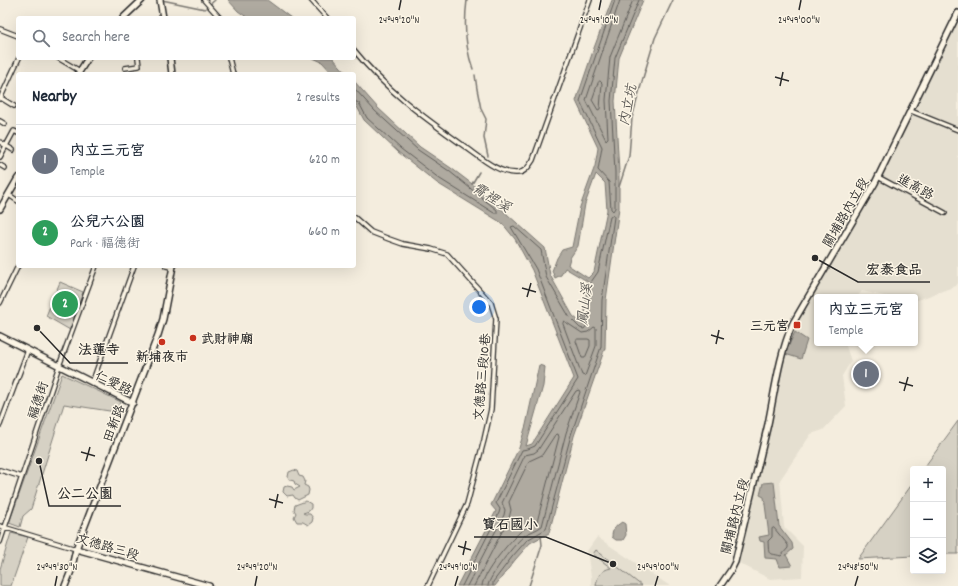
<!DOCTYPE html>
<meta charset="utf-8">
<style>
body{margin:0;font-family:Dekko,"LXGW WenKai TC",sans-serif;background:#f2f2f3;color:#1f2937}
.controls{position:absolute;right:12px;bottom:12px;display:grid;overflow:hidden;border-radius:4px;box-shadow:0 4px 16px #0002}
.controls button{width:36px;height:36px;display:grid;place-items:center;padding:0;border:0;border-bottom:1px solid #e0e1e3;background:#fff;color:#1f2937;font:20px sans-serif}
.you{position:absolute;left:479px;top:307px;width:14px;height:14px;margin:-10px;border:3px solid #fff;border-radius:50%;background:#1a73e8;box-shadow:0 0 0 6px #1a73e833}
.badge{display:grid;place-items:center;width:26px;height:26px;border-radius:50%;background:#0f766e;color:#fff;font-size:13px;font-weight:700}
.pin{position:absolute;translate:-50% -50%;border:2px solid #fff;box-shadow:0 1px 4px #0006}
.popup{position:absolute;left:814px;top:294px;width:104px;height:52px;box-sizing:border-box;display:grid;place-content:center;border-radius:4px;background:#fff;filter:drop-shadow(0 1px 3px #0005);font-size:13px;white-space:nowrap;color:#747a83}
.popup b{font-size:15px;color:#1f2937}
.popup::after{content:'';position:absolute;left:50%;top:100%;margin-left:-8px;border:8px solid transparent;border-top-color:#fff}
.list{margin:0;padding:0;list-style:none}
h2{display:flex;justify-content:space-between;align-items:center;height:52px;margin:0;padding:0 16px;font-size:17px}
h2 small{font-size:13px;font-weight:400;color:#747a83}
.list li{display:grid;grid-template-columns:26px 1fr auto;gap:12px;align-items:center;box-sizing:border-box;height:72px;padding:0 16px;border-top:1px solid #e0e1e3}
.list b{display:block;font-size:15px;white-space:nowrap}
.list p{margin:0;font-size:13px;white-space:nowrap;color:#747a83}
.list em{font-size:13px;font-style:normal;color:#747a83}
.icon{flex:none;width:22px;height:22px;fill:none;stroke:currentColor;stroke-width:2;stroke-linecap:round;stroke-linejoin:round}
.map{position:relative;flex:none;width:958px;height:586px;overflow:hidden}
.search{position:absolute;background:#fff;box-shadow:0 4px 16px #0002;left:16px;top:16px;width:340px;height:44px;display:flex;align-items:center;gap:10px;box-sizing:border-box;padding:0 14px;border-radius:4px;color:#747a83;font-size:15px}
.panel{position:absolute;background:#fff;box-shadow:0 4px 16px #0002;left:16px;top:72px;width:340px;height:196px;border-radius:4px}
.map>svg:first-child{display:block}
.built{fill:#e5dfd0}
.green{fill:#d6d1c4;stroke:#807e78}
.water{fill:#afaaa0;stroke:#7a7771;fill-rule:evenodd}
.lines{fill:none;stroke-linecap:round;stroke-linejoin:round}
.shore{stroke:#605e5a;stroke-width:1}
.stream{stroke:#7a7771;stroke-width:1.5}
.street-casing{stroke:#2b2b2b;stroke-width:6}
.secondary-casing{stroke:#2b2b2b;stroke-width:8}
.street{stroke:#fcf5e5;stroke-width:3.5}
.secondary{stroke:#fcf5e5;stroke-width:5}
.ticks{fill:none;stroke:#2b2b2b;stroke-width:1.5}
.poi-dot{fill:#c8321e;stroke:#fcf5e5;stroke-width:1.5}
.labels{text-anchor:middle;stroke-width:3;stroke-linejoin:round;paint-order:stroke}
.street-label{font-size:13px;fill:#2b2b2b;stroke:#fcf5e5}
.poi-label{font-size:13px;font-weight:bold;fill:#2b2b2b;stroke:#fcf5e5;text-anchor:end}
.water-label{font-size:14px;font-style:italic;fill:#595754;stroke:#fcf5e5}
.ticks-label{font-size:10px;text-anchor:middle;fill:#2b2b2b;stroke:#fcf5e5;stroke-width:3;stroke-linejoin:round;paint-order:stroke}
.leader{fill:none;stroke:#2b2b2b;stroke-width:1.5}
.callout-dot{fill:#2b2b2b;stroke:#fcf5e5;stroke-width:1.5}
.callout-label{font-size:14px;text-anchor:middle;font-weight:bold;fill:#2b2b2b;stroke:#fcf5e5;stroke-width:3;stroke-linejoin:round;paint-order:stroke}
</style>
<div class="map">
<svg width="958" height="586" viewBox="0 0 958 586">
<rect width="100%" height="100%" fill="#f4edde"/>
<filter id="ink" filterUnits="userSpaceOnUse"><feTurbulence type="fractalNoise" baseFrequency=".025" numOctaves="2"/><feDisplacementMap in="SourceGraphic" scale="8" xChannelSelector="R" yChannelSelector="G"/><feConvolveMatrix kernelMatrix="1 2 1 2 8 2 1 2 1" color-interpolation-filters="sRGB"/></filter>
<g filter="url(#ink)">
<path class="built" d="M958,11V283L956,286L915,301V297H888L862,291L857,297H817V343H845L851,361L842,376L846,406L823,430L811,434L780,480L784,527L803,546L802,577L770,579L739,563L783,356L790,334L906,125Z
M597,537L670,586H591V577L587,551Z"/>
<path class="green" d="M60,282L83,292L70,330L46,316Z
M62,374L121,402L116,412L64,404L31,509L23,516L20,527L9,523Z
M958,421V554H943V469H923Z
M294,470L297,471L299,476L303,477L305,481L304,485L308,487L309,490L308,495L298,500L295,498L293,495L287,496L283,492L284,487L287,486L292,487L294,490L300,487L295,484L294,481L290,480L288,477L289,472Z
M913,483V556L858,559Z
M306,501L311,504V508L309,511L303,513L305,514H310L313,518L312,522L308,525L303,522H297L294,517L296,513L294,510L295,505Z
M11,533L28,537L11,586H0V569Z
M596,550L642,586H596C597,576 601,570 611,568L593,554Z"/>
<path class="water" d="M228,0H267L291,18H248L238,11Z
M612,0H643L619,58L615,101L619,172V208L606,300L605,348L574,436L549,533L530,543L515,560L495,586H457L496,511L491,505L519,448L526,425L539,365L545,367L543,386L526,446L532,444L574,378L532,270L515,239L502,223L437,183L398,152L364,120L354,101V81L378,108L420,147L451,168L480,190L545,248L550,275L573,316L584,325L587,281L565,268L561,275L555,278L552,271L557,258L562,250L572,247L580,207L595,166L598,148L576,101L594,48ZM596,174L605,183L607,210L594,272L588,278L568,265L570,258L578,246L585,204Z
M313,58H333L347,74H333L322,62Z
M795,332L807,340L801,359L785,354Z
M774,482L779,526L792,543L793,549L786,555L792,566L780,567L777,559L765,558L764,542L760,541L759,537L769,535L764,497L760,495L763,483Z
M622,522L625,524L626,535L623,540H616L612,537C612,529 616,526 622,522Z"/>
<g class="lines">
<path class="shore" d="M615,0L580,101L602,147L598,170L609,182L611,209L613,211L615,208V172L611,101L615,58L639,0
M620,0L586,100L606,140L608,138L606,100L610,57L633,0
M600,81L602,83L600,109L598,110L592,100L598,83Z
M354,88L375,111L418,150L449,171L497,210V213H494L440,179L401,149L367,118L359,103L354,101
M564,321L582,333L588,332L594,327L596,328V346L585,376L582,375L563,324Z
M578,339H588L590,340V346L585,358H582L576,341Z
M774,528L788,545V548L781,556C767,552 769,557 768,541L772,537V529Z
M462,586L499,513L500,509L496,503L522,450L528,449L535,446L578,379L536,269L511,227L514,226L541,250L546,277L570,318L580,328L584,329L588,324L591,282L598,272L610,217L613,215L614,217L602,300L601,347L571,435L546,529L527,540L512,557L493,582V586
M467,586L504,515L505,510L502,503L525,455L534,453L538,450L576,391L579,390L580,392L566,433L542,526C537,530 530,532 525,535C517,541 488,577 488,586
M474,586L509,518L511,510L509,502L529,461L542,455L555,435L558,434L559,437L537,522C531,525 525,527 520,532C510,541 482,574 482,586"/>
<path class="stream" d="M162,0L205,9L215,0
M467,0C464,23 465,47 473,69
M475,75L477,89L481,109L486,119L484,138L488,156
M472,184L479,172
M619,187L629,156L632,118L643,78L655,38L673,0
M529,586L542,545L541,536"/>
<defs>
<path id="street" d="M204,0L220,18
M311,0L327,18
M0,29L18,36
M354,50C387,91 422,116 464,146C479,156 498,174 517,173C525,173 529,166 533,160L590,0
M58,58L80,71
M229,58L233,74
M125,68L139,66L138,58
M1,98L14,106
M0,99L19,58
M911,111L958,130
M0,121L5,124
M0,142L13,150
M0,157L14,131L18,133
M0,165L5,168
M878,177L945,213
M9,195L18,201
M354,217L371,232L389,239L403,244L431,249L447,254L491,303L496,319L491,409L484,440L467,504L428,586
M166,266L172,267
M0,303L18,266
M92,383L134,266
M0,425L28,350
M0,470L22,477
M0,526L76,549
M0,542L59,366L96,266"/>
<path id="secondary" d="M160,0L163,18
M123,18L142,0
M170,58L172,74
M78,74L88,58
M0,209L18,178
M0,336L133,403
M76,549L209,586
M65,586L71,571L76,549L158,335L163,319L173,266
M720,586L731,570L735,562C746,516 757,470 768,424C775,390 779,355 793,323L875,183L958,13"/>
</defs>
<use href="#street" class="street-casing"/>
<use href="#secondary" class="secondary-casing"/>
<use href="#street" class="street"/>
<use href="#secondary" class="secondary"/>
</g>
</g>
<path class="ticks" d="M399,10L401,0M599,10L601,0M799,10L801,0M775,77L789,81M780,86L783,72M522,288L536,292M527,297L531,283M711,335L724,339M716,344L719,330M899,382L913,386M904,391L908,377M81,452L95,456M86,461L90,447M269,499L283,503M275,508L278,494M458,546L471,550M463,555L466,541M55,586L57,576M255,586L257,576M455,586L458,576M655,586L658,576M855,586L858,576"/>
<g class="poi-dot">
<rect x="793" y="321" width="8" height="8" rx="2"/>
<circle cx="193" cy="338" r="4"/>
<circle cx="162" cy="342" r="4"/>
</g>
<g class="labels">
<g class="street-label">
<text transform="translate(916 186) rotate(28)" y="5">進高路</text>
<text transform="translate(845 212) rotate(-60)" y="5">關埔路內立段</text>
<text transform="translate(481 377) rotate(-85)" y="5">文德路三段10巷</text>
<text transform="translate(114 382) rotate(26)" y="5">仁愛路</text>
<text transform="translate(37 400) rotate(-71)" y="5">福德街</text>
<text transform="translate(113 423) rotate(-69)" y="5">田新路</text>
<text transform="translate(734 516) rotate(-76)" y="5">關埔路內立段</text>
<text transform="translate(108 546) rotate(16)" y="5">文德路三段</text>
</g>
<g class="poi-label">
<text x="789" y="330">三元宮</text>
<text x="201" y="343" text-anchor="start">武財神廟</text>
<text x="162" y="361" text-anchor="middle">新埔夜市</text>
</g>
<g class="water-label">
<text transform="translate(627 105) rotate(-78)" y="5">內立坑</text>
<text transform="translate(492 197) rotate(32)" y="5">霄裡溪</text>
<text transform="translate(584 304) rotate(-83)" y="5">鳳山溪</text>
</g>
</g>
<g class="ticks-label">
<text x="399" y="23">24°49'20"N</text>
<text x="599" y="23">24°49'10"N</text>
<text x="799" y="23">24°49'00"N</text>
<text x="57" y="570">24°49'30"N</text>
<text x="257" y="570">24°49'20"N</text>
<text x="458" y="570">24°49'10"N</text>
<text x="658" y="570">24°49'00"N</text>
<text x="858" y="570">24°48'50"N</text>
</g>
<path class="leader" d="M815 258L858 282H930M37 328L70 363H128M39 461L49 506H121M613 564L546 537H474"/>
<g class="callout-dot">
<circle cx="815" cy="258" r="4"/>
<circle cx="37" cy="328" r="4"/>
<circle cx="39" cy="461" r="4"/>
<circle cx="613" cy="564" r="4"/>
</g>
<g class="callout-label">
<text x="894" y="274">宏泰食品</text>
<text x="99" y="354">法蓮寺</text>
<text x="85" y="498">公二公園</text>
<text x="510" y="529">寶石國小</text>
</g>
</svg>
<div class="controls">
<button>+</button>
<button>−</button>
<button><svg class="icon" aria-label="layers" viewBox="0 0 24 24"><path d="M12 4l9 5-9 5-9-5zM3 14l9 5 9-5"/></svg></button>
</div>
<div class="you"></div>
<div class="pin badge" style="left:866px;top:374px;background:#6b7280">1</div>
<div class="popup"><b>內立三元宮</b>Temple</div>
<div class="pin badge" style="left:65px;top:304px;background:#2e9e5b">2</div>
<div class="search"><svg class="icon" aria-label="search" viewBox="0 0 24 24"><circle cx="10" cy="10" r="6"/><path d="M15 15l6 6"/></svg>Search here</div>
<section class="panel">
<h2>Nearby<small>2 results</small></h2>
<ul class="list">
<li><span class="badge" style="background:#6b7280">1</span><div><b>內立三元宮</b><p>Temple</p></div><em>620 m</em></li>
<li><span class="badge" style="background:#2e9e5b">2</span><div><b>公兒六公園</b><p>Park · 福德街</p></div><em>660 m</em></li>
</ul>
</section>
</div>
